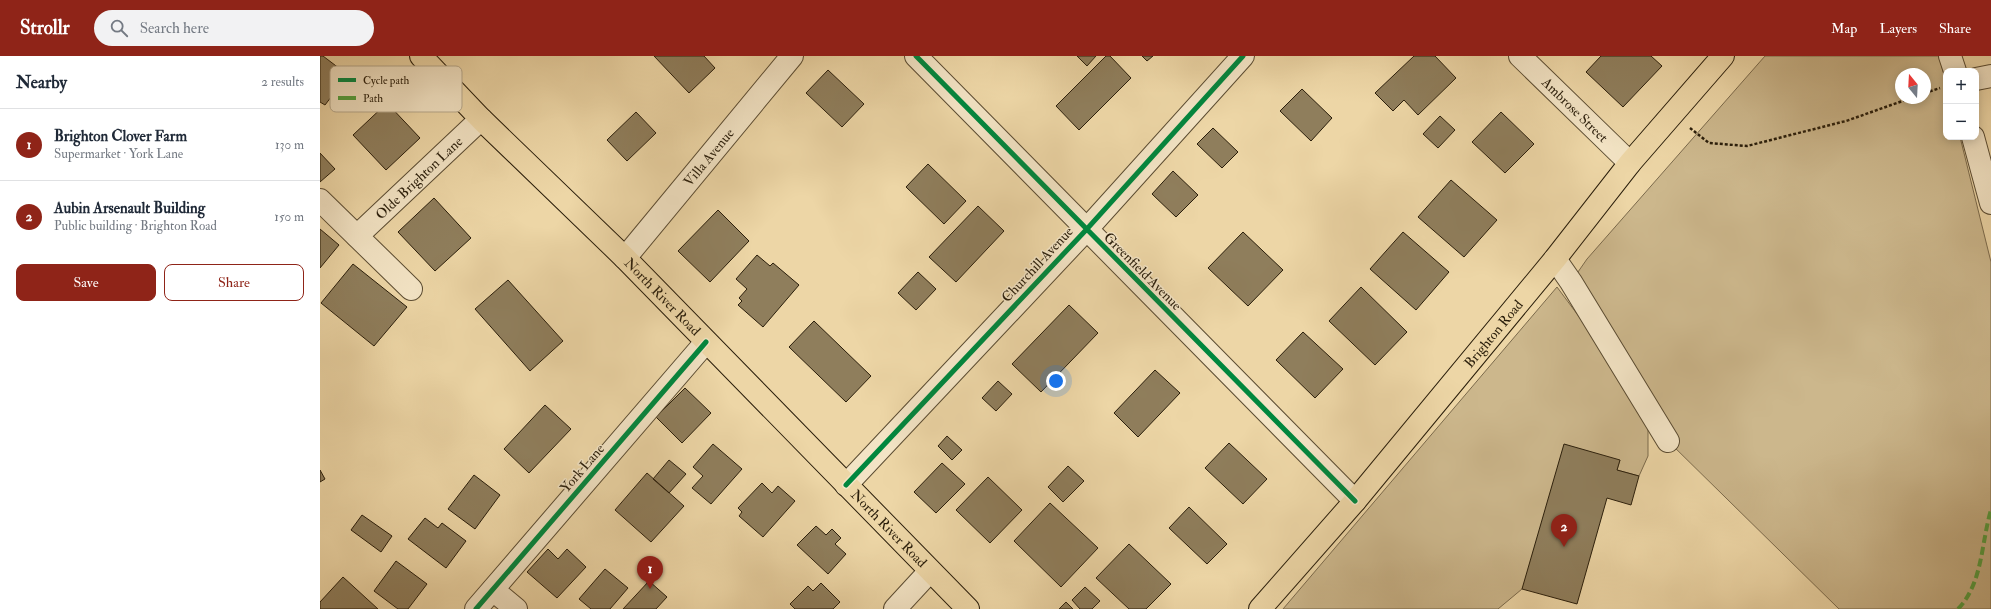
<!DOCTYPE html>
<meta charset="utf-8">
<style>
body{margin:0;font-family:"IM FELL Double Pica",serif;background:#f2f2f3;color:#1f2937}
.controls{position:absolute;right:12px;top:12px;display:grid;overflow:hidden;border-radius:8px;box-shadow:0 2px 10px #0003}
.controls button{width:36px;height:36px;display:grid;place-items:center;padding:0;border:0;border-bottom:1px solid #e0e1e3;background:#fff;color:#1f2937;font:20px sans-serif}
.compass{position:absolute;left:1575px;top:12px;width:36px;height:36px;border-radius:50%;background:#fff;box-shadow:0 2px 10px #0003;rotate:342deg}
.you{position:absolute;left:736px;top:325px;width:14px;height:14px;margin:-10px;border:3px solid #fff;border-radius:50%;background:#1a73e8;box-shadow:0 0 0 6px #1a73e833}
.badge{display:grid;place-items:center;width:26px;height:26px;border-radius:50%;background:#8f2418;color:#fff;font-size:13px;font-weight:700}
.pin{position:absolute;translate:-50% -33px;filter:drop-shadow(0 1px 2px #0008)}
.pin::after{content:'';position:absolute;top:21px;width:14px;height:12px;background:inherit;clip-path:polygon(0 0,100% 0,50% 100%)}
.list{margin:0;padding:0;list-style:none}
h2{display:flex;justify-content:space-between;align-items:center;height:52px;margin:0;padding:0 16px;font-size:17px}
h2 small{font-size:13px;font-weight:400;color:#747a83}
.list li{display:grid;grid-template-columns:26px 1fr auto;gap:12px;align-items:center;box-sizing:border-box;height:72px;padding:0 16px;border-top:1px solid #e0e1e3}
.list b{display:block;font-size:15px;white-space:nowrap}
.list p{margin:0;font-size:13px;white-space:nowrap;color:#747a83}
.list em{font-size:13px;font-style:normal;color:#747a83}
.actions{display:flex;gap:8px;padding:12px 16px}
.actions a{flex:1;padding:9px 0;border:1px solid #8f2418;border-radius:8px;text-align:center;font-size:14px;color:#8f2418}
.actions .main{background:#8f2418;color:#fff}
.icon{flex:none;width:22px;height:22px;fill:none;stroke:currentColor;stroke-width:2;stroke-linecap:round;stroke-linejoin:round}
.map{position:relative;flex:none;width:1671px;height:553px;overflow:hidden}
header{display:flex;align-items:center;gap:24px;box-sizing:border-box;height:56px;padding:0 20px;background:#8f2418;color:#fff}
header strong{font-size:19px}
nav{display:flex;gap:22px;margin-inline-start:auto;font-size:14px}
.search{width:280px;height:36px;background:#f2f2f3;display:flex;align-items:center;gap:10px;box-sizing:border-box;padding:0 14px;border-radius:22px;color:#747a83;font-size:15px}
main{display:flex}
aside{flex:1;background:#fff}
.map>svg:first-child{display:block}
.green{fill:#ccb78c;stroke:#7b6a4c;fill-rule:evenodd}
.building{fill:#8f7e5c;stroke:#2a1e0b}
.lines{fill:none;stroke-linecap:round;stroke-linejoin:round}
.minor-casing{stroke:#5b4c32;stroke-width:24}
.major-casing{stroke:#2a1e0b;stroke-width:24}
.path{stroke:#2a1e0b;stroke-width:2.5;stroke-dasharray:3 2;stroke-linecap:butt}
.minor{stroke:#f3e4c5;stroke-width:22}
.major{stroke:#edd6a6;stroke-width:22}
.quiet{stroke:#51a23e;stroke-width:4;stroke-dasharray:8 4;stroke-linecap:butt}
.cycleway-casing{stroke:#f3e4c5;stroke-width:8}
.cycleway{stroke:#00873e;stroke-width:5}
.labels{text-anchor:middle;stroke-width:3;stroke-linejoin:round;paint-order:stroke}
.street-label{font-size:14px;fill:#2a1e0b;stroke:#f3e4c5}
.key{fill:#f3e4c5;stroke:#b7a98d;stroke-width:1}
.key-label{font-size:11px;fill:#2a1e0b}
</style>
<header>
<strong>Strollr</strong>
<div class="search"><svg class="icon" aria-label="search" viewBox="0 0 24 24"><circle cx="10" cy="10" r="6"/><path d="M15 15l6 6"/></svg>Search here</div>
<nav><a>Map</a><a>Layers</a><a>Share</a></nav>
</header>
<main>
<aside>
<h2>Nearby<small>2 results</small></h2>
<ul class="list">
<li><span class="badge">1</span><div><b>Brighton Clover Farm</b><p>Supermarket · York Lane</p></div><em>130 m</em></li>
<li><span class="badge">2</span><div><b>Aubin Arsenault Building</b><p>Public building · Brighton Road</p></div><em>150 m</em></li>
</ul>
<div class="actions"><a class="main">Save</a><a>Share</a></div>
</aside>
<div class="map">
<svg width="1671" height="553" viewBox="0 0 1671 553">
<rect width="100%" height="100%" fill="#edd6a6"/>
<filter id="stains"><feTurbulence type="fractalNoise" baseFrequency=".005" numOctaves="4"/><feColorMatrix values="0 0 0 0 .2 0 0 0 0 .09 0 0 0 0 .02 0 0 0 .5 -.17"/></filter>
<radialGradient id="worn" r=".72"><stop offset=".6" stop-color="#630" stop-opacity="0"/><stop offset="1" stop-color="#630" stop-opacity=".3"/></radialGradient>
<path class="green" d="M1445,0H1619L1626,26V81H1640L1671,206V553H1519L1348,385L1251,226L1267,203ZM1581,18H1605V42H1581Z
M1237,231L1286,297L1328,373V400L1319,420L1297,414L1300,404L1202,533L1178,553H963Z"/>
<path class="building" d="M0,0H3L28,19L5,49L0,46Z
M334,0H384L395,12L369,37Z
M757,0H776L767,10Z
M786,0H790L811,22L759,74L736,50Z
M822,0H833L827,5Z
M1094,0H1115L1136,22L1098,59L1084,44L1073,55L1055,37Z
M1281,0H1331L1342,10L1303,51L1266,16Z
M508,14L544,48L522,71L486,37Z
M982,33L1012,62L991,85L960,55Z
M67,47L100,82L66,114L33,79Z
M316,56L336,77L307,105L287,84Z
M1181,56L1214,88L1185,117L1152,86Z
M1120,60L1135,74L1118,92L1103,78Z
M893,72L918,96L902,112L877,88Z
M0,97L15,113L0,126Z
M608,108L646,145L624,168L586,131Z
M853,115L878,139L856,161L832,138Z
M1131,124L1177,164L1144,201L1098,161Z
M114,142L151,182L115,215L78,176Z
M658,150L684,175L636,226L609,201Z
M398,154L429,185L390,226L358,195Z
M0,173L19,189L0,212Z
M923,176L963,214L928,250L888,212Z
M1083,176L1129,216L1096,254L1050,213Z
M437,199L450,210L453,207L479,229L443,271L418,249L422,245L419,242L427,233L416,223Z
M33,208L87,251L54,290L1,247Z
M598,216L616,233L596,254L578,237Z
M188,224L243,285L210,315L155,253Z
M1041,231L1087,276L1055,309L1009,265Z
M749,249L778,277L721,336L692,308Z
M494,265L551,320L526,346L469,291Z
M983,276L1023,313L995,342L956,304Z
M835,314L860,337L818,381L794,357Z
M678,325L692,338L676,355L662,342Z
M365,332L391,357L362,387L336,361Z
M225,349L251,373L209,417L184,393Z
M627,380L642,394L632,404L618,390Z
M909,387L947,423L923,448L885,412Z
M393,388L422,413L391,448L372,432L383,420L373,411Z
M1244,388L1300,404L1297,414L1319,420L1311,449L1287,442L1257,548L1202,533Z
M349,404L366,418L349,437L333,423Z
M622,407L645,428L616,457L594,436Z
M748,410L764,425L743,446L728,431Z
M0,414L5,423L0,426Z
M327,417L364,450L331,486L295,454Z
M154,419L180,439L155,473L128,453Z
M668,421L702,454L670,487L636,454Z
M442,427L452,437L458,430L475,445L443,481L419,460L422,456L418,452Z
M730,447L778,492L741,531L694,485Z
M869,451L907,488L887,508L849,472Z
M42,459L72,480L61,496L31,474Z
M105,462L118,472L122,467L146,485L126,512L88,483Z
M496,470L506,479L512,473L521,482L515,488L526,498L508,518L477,489Z
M809,488L851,528L826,553H809L776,522Z
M228,493L238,503L247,493L266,511L237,542L207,516Z
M76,505L107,528L88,553H78L54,535Z
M285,513L308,532L290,553H271L259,543Z
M23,521L58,553H0V546Z
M329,525L347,541L336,553H303Z
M501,527L520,546L513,553H475L470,548L488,530L493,535Z
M765,531L780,545L772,553H760L752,544Z
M746,546L753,553H739Z"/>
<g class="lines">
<defs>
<g id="minor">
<path d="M596,0L1035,445"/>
<path id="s1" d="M1200,0L1310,107"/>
<path d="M1630,0L1635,15"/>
<path d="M1656,23L1671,20"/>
<path d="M1653,81L1671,147"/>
<path d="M0,144L91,233"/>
<path id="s2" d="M37,180L161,63"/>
<path id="s3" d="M305,202L472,0"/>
<path d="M1235,203L1251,226L1348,385"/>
<path d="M526,429L766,174L923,0"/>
<path d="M173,534L196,553"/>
<path d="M156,553L386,286"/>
<path d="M575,553L610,515"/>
</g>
<g id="major">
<path id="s4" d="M101,0L161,63L305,202L648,553"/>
<path id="s5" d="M940,553L1035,445L1235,203L1310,107L1403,0"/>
</g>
</defs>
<use href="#minor" class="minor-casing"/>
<use href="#major" class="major-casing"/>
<path class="path" d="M1605,37L1620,32
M1370,72L1389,87L1427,90L1526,65L1591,42"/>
<use href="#minor" class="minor"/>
<use href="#major" class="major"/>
<path class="quiet" d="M1638,553C1663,527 1661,487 1671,454"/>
<defs>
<path id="cycleway" d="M596,0L1035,445
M526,429L766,174L923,0
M156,553L386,286"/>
</defs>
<use href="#cycleway" class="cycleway-casing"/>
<use href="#cycleway" class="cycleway"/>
</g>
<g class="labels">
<g class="street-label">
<text dy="5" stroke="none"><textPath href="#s1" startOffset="77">Ambrose Street</textPath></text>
<text dy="5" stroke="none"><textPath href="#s3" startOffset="131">Villa Avenue</textPath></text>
<text dy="5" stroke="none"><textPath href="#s2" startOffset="85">Olde Brighton Lane</textPath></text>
<text transform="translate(717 208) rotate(-47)" y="5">Churchill Avenue</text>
<text transform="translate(823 215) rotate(45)" y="5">Greenfield Avenue</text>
<text dy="5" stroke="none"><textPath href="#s4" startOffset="341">North River Road</textPath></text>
<text dy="5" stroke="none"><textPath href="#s5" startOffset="361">Brighton Road</textPath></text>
<text transform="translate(262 412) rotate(-49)" y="5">York Lane</text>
<text dy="5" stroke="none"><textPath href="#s4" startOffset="665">North River Road</textPath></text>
</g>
</g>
<rect x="10" y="10" width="132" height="46" rx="6" class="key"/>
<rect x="18" y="22" width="18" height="4" fill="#00873e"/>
<rect x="18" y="40" width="18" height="4" fill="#51a23e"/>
<g class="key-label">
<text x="43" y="28">Cycle path</text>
<text x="43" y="46">Path</text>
</g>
<rect width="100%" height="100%" filter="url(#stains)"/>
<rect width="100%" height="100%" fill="url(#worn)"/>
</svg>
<div class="controls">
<button>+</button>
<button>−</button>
</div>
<svg class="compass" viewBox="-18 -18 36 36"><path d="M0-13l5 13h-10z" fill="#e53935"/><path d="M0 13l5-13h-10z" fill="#747a83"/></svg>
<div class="you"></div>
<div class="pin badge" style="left:330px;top:533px">1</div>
<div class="pin badge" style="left:1244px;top:491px">2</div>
</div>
</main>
